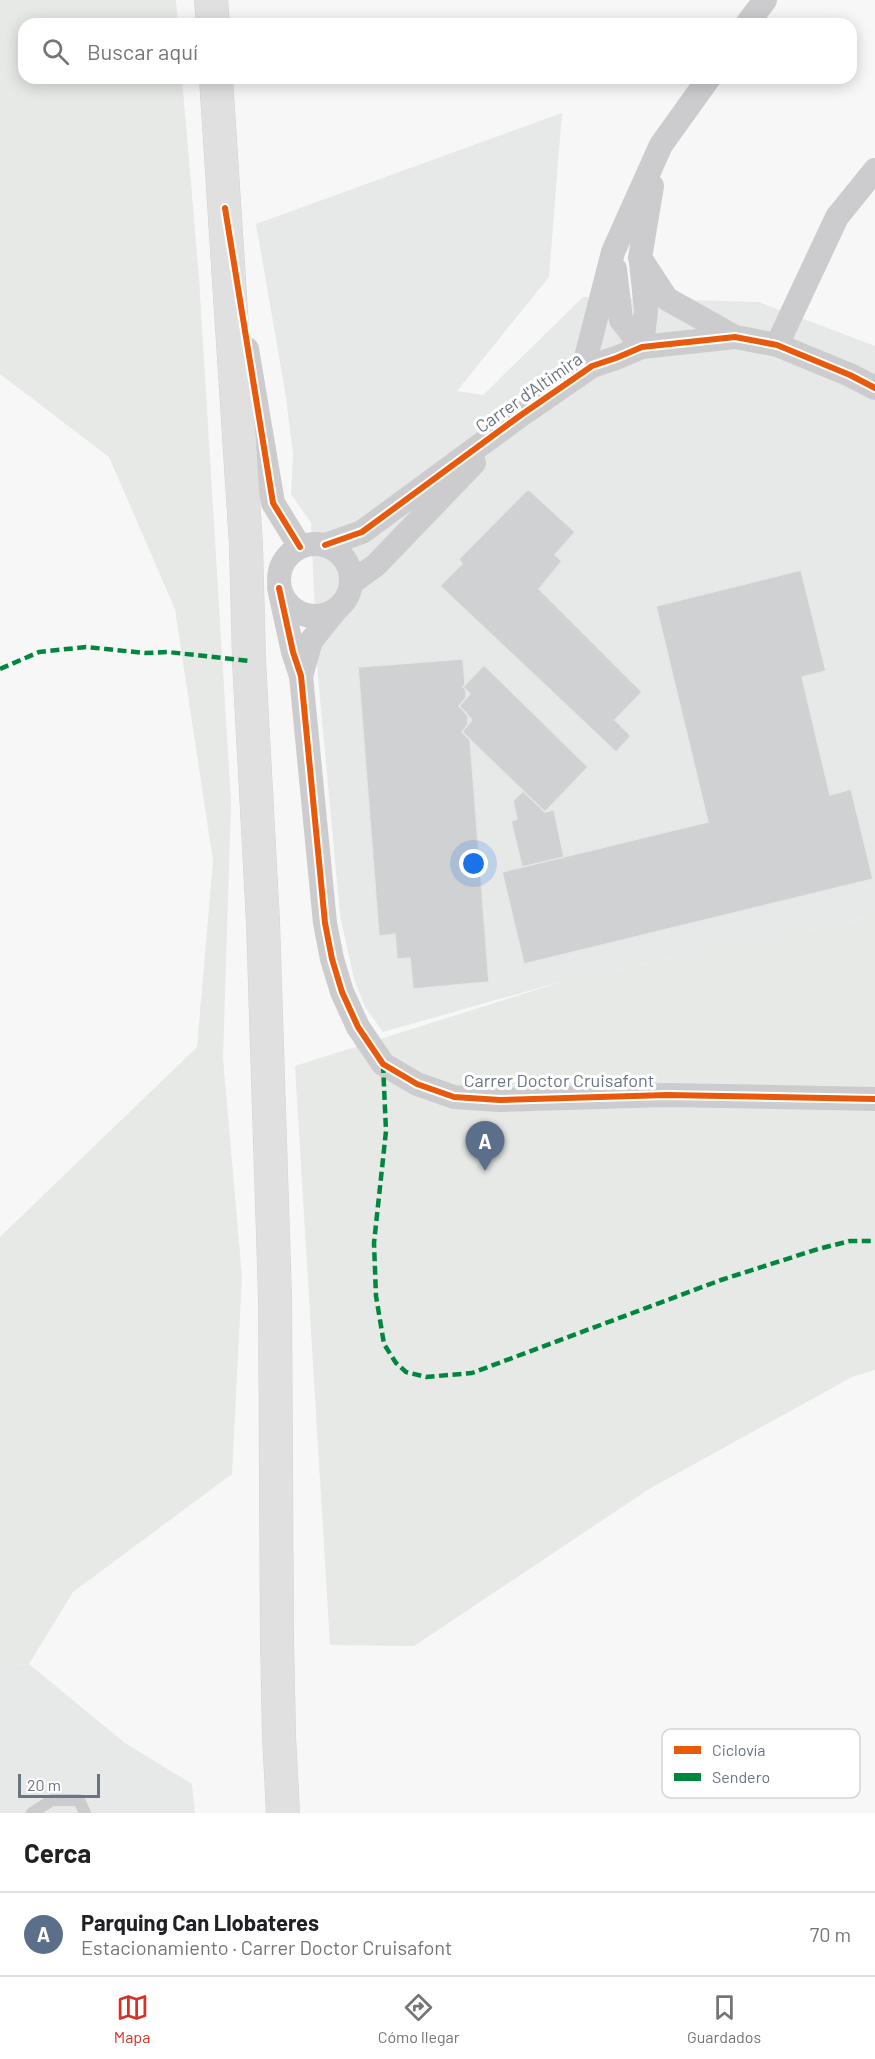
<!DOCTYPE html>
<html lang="es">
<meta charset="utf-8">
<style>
body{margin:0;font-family:Barlow,sans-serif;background:#f6f6f6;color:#202124}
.scale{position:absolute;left:18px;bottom:15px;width:82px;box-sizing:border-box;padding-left:6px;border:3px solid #6a7584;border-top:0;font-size:16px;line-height:21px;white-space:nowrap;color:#6a7584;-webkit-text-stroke:4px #fff;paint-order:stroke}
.you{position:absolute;left:474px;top:864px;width:21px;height:21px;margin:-15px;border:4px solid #fff;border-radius:50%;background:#1a73e8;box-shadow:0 0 0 9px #1a73e833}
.badge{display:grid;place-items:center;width:39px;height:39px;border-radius:50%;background:#d93025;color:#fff;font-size:20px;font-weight:700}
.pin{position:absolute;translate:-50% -50px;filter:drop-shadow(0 2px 3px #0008)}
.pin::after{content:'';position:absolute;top:32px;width:21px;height:18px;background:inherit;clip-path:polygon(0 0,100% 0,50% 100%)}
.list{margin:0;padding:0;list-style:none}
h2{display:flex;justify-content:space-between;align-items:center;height:78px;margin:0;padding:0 24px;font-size:26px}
h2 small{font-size:20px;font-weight:400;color:#757577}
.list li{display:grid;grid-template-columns:39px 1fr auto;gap:18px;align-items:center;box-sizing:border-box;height:84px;padding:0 24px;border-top:2px solid #e0e0e0}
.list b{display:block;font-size:22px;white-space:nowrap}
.list p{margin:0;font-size:20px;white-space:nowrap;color:#757577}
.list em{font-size:20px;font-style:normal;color:#757577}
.icon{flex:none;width:33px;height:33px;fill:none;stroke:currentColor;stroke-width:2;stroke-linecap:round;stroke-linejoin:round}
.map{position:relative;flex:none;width:875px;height:1813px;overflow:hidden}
.search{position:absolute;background:#fff;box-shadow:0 3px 15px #0003;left:18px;right:18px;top:18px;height:66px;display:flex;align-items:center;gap:15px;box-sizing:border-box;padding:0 21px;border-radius:18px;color:#757577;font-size:22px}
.sheet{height:162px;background:#fff}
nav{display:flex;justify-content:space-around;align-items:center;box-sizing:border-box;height:84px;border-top:2px solid #e0e0e0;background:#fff;font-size:16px;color:#757577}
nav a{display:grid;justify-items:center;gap:3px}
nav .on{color:#d93025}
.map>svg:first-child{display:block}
.built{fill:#e7e9e9}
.green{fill:#e6e9e5}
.building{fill:#d0d1d2;stroke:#e6e6e6;stroke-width:1.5}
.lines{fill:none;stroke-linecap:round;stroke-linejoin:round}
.secondary-casing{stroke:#d3d4d5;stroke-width:34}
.lane{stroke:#ccccce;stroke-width:12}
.street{stroke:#ccccce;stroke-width:24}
.secondary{stroke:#e0e0e1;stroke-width:33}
.quiet{stroke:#00873e;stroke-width:4.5;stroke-dasharray:9 4.5;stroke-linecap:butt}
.cycleway-casing{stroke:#fff;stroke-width:10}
.cycleway{stroke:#e8590c;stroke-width:6}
.labels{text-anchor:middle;stroke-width:6;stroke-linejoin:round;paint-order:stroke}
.street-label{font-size:18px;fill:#6a7584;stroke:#fff}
.key{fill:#fff;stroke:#d2d6da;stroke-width:1.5}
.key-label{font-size:16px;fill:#6a7584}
</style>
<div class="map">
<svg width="875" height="1813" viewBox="0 0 875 1813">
<rect width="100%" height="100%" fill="#f7f7f7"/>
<path class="built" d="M562,113L549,277L457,391L483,395L583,297L759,302L875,346V916L567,980L383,1032L365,1007L354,979L340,915L317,666L311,523L291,494L293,454L285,391L256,224Z
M29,1664L125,1743L192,1784L195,1813H0V1666Z"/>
<path class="green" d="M0,0H176L178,24H24V78H182L199,278L231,802L223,1058L242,1276L232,1474L73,1592L29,1664L0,1666V1237L197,1047L213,861L175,609L109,457L0,374Z
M875,916V1370L852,1377L649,1489L414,1646L330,1645L295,1066L567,980Z"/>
<path class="building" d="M528,489L575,532L555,555L562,561L539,589L642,692L615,720L631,736L616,752L440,586L462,564L459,559Z
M801,570L826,671L802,677L830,795L851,789L873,879L524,964L502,872L708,822L656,606Z
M463,659L465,685L463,687L466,690V698L459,706L468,715V725L462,732L470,739L489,982L413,989L410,958L397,959L395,934L379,936L358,667Z
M484,665L588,767L545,812L462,732L472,720L459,706L470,694L463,687Z
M523,791L545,812L554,810L564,857L522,867L511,821L517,819L513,801Z"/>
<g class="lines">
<defs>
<path id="secondary" d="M211,0L213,24
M216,78L246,545L249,661L263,922L275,1298L277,1639L279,1736L283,1813"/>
</defs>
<use href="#secondary" class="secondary-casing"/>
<path class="lane" d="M32,1813L52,1800H79L85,1813"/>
<path class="street" d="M747,24L765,0
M652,186L640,258L667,299L735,337
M641,263L646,310L642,347
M615,269L621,320L642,347
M777,345L837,217L875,170
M247,349L273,503L300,547
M582,373L613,252L661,145L709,78
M279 580a36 36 0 1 1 72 0a36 36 0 1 1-72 0Z
M325,545L362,532L521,415L592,366L616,358L642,347L735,337L777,345L850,375L875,388
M351,583L376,565L474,463
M279,588L293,652L301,676L325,923L332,959L342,992L358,1027L383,1064L417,1084L454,1097L500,1100L667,1095L875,1099
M301,676L311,641L335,611"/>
<use href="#secondary" class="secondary"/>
<path class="quiet" d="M0,669L39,652L86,647L145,653L168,652L249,661
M383,1064L386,1131L374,1243L376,1296L384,1344L396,1363L406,1372L426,1377L472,1373L721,1280L818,1249L850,1241H875"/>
<defs>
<path id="cycleway" d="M225,208L273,503L300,547
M325,545L362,532L521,415L592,366L616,358L642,347L735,337L777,345L850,375L875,388
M279,588L293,652L301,676L325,923L332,959L342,992L358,1027L383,1064L417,1084L454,1097L500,1100L667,1095L875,1099"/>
</defs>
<use href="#cycleway" class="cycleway-casing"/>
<use href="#cycleway" class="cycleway"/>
</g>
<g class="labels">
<g class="street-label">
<text transform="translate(529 393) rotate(-35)" y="6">Carrer d'Altimira</text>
<text x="559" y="1087">Carrer Doctor Cruisafont</text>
</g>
</g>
<rect x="662" y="1729" width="198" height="69" rx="9" class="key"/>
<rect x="674" y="1746" width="27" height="8" fill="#e8590c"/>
<rect x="674" y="1773" width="27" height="8" fill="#00873e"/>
<g class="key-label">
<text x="712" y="1756">Ciclovía</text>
<text x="712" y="1783">Sendero</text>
</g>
</svg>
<div class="scale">20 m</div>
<div class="you"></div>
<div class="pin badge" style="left:485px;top:1171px;background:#5c6f8a">A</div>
<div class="search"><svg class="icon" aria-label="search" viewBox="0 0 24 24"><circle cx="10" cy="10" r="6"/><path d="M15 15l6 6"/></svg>Buscar aquí</div>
</div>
<section class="sheet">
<h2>Cerca<small></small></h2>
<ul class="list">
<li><span class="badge" style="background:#5c6f8a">A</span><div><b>Parquing Can Llobateres</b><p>Estacionamiento · Carrer Doctor Cruisafont</p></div><em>70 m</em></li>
</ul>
</section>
<nav>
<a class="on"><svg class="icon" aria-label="map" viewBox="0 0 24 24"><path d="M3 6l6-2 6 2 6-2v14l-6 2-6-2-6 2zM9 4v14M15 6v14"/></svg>Mapa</a>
<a><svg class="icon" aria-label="directions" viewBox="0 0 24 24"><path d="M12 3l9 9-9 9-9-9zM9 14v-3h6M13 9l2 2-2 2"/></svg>Cómo llegar</a>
<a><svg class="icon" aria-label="saved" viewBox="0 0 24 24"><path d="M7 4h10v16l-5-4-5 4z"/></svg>Guardados</a>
</nav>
